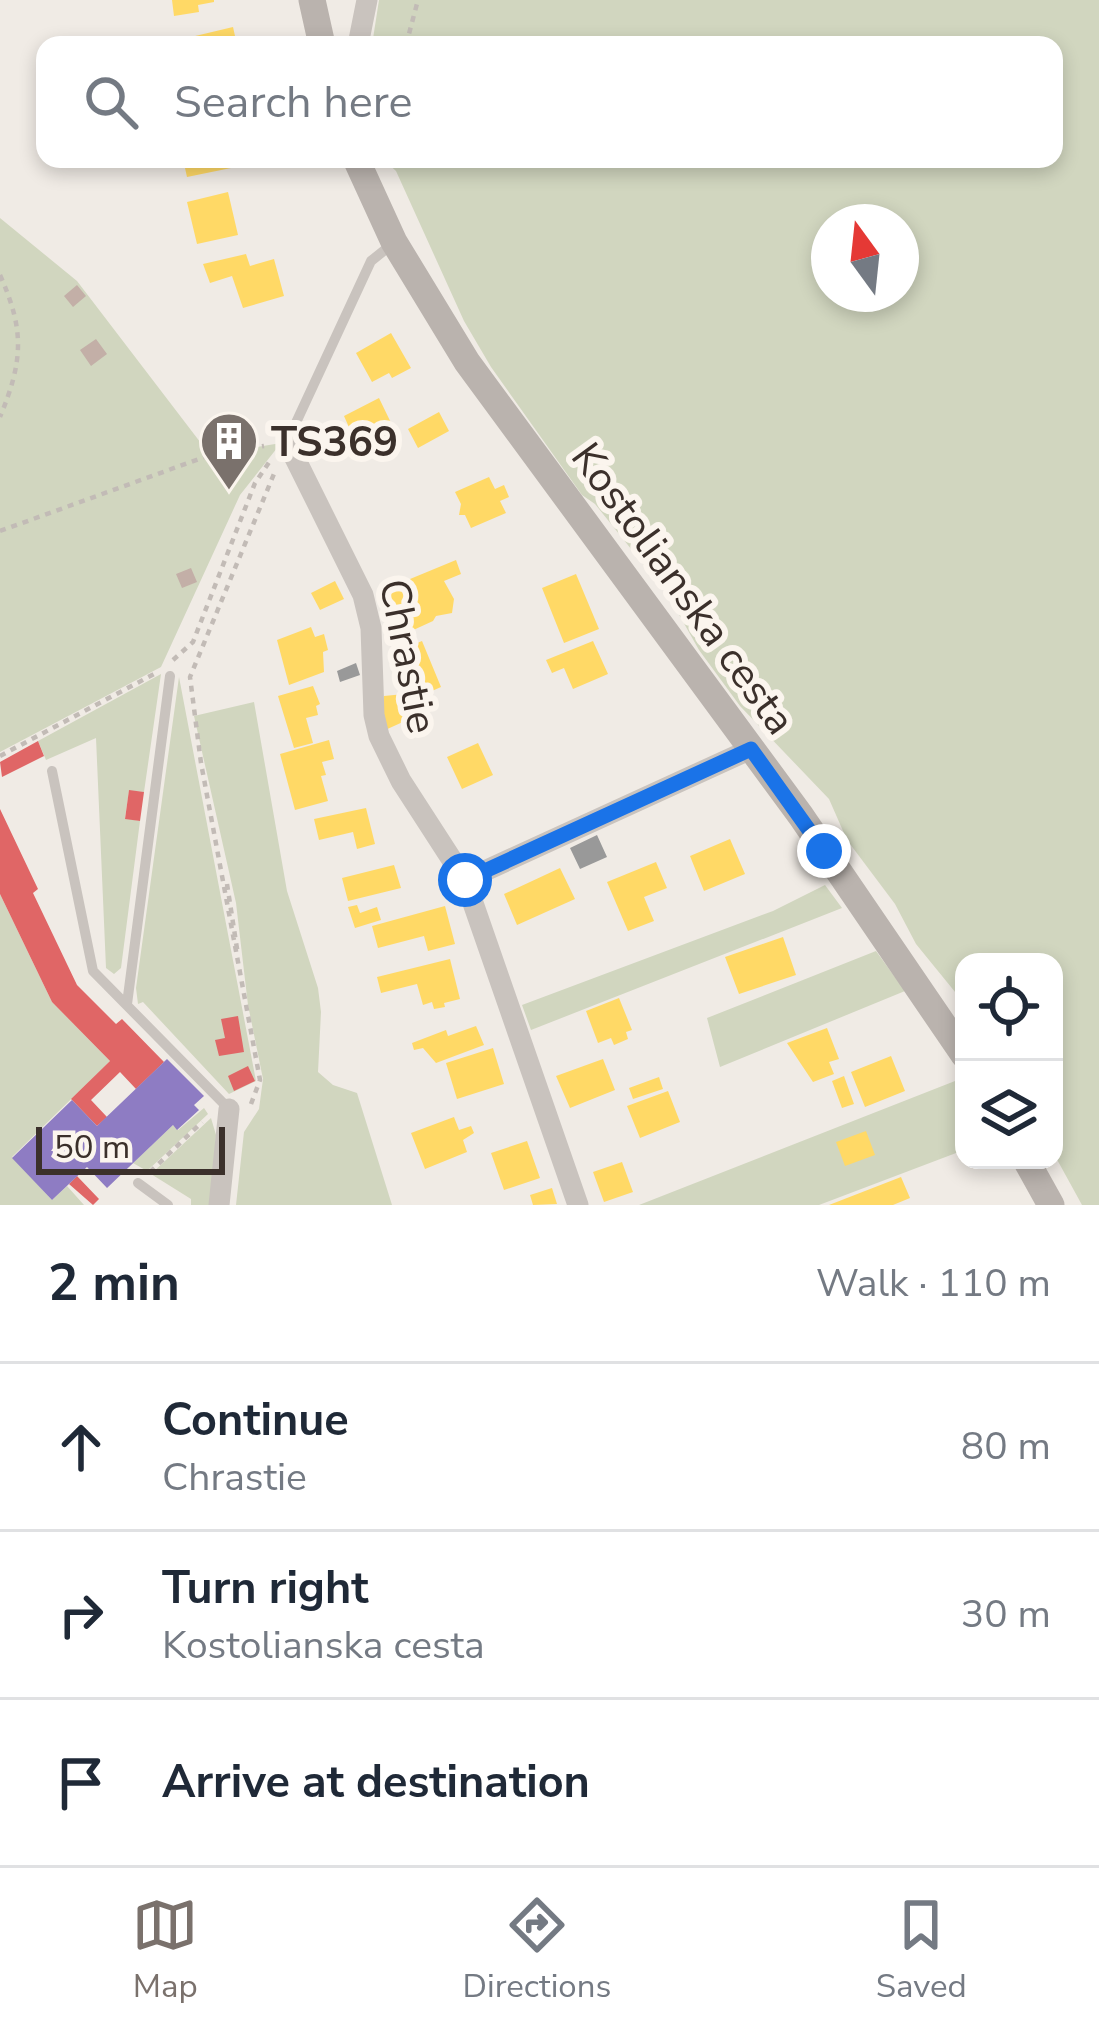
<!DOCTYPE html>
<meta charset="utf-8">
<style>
body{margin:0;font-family:"Nunito Sans",sans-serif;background:#f6f6f7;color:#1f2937}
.controls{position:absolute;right:36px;bottom:36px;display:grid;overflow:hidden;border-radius:24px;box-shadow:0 6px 18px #0003}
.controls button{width:108px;height:108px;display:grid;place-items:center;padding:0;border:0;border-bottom:3px solid #e0e1e3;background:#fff;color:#1f2937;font:60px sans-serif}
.compass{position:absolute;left:811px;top:204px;width:108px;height:108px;border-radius:50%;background:#fff;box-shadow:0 6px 18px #0003;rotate:345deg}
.scale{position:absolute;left:36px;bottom:30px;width:189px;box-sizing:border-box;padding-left:12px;border:6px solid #3b302b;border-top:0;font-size:33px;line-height:42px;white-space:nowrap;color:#3b302b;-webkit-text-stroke:9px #fbf5ee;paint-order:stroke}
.stop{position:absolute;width:36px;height:36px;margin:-27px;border:9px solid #1a73e8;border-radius:50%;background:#fff}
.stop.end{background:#1a73e8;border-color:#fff;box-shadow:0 3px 12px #0008}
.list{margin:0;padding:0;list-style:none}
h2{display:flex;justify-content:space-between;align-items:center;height:156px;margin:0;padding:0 48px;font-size:51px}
h2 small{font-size:39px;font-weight:400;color:#747a83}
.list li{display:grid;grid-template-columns:78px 1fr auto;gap:36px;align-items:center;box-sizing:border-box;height:168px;padding:0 48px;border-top:3px solid #e0e1e3}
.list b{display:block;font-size:45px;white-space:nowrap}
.list p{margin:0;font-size:39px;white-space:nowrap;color:#747a83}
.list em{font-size:39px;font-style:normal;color:#747a83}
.icon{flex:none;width:66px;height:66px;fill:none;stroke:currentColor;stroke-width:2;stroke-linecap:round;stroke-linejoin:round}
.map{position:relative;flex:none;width:1099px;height:1205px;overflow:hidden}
.search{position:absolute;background:#fff;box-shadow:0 6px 18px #0003;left:36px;right:36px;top:36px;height:132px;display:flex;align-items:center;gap:30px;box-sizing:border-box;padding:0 42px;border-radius:24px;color:#747a83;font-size:45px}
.sheet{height:660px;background:#fff}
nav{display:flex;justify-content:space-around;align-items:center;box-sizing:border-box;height:168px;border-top:3px solid #e0e1e3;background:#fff;font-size:33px;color:#747a83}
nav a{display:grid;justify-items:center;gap:6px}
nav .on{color:#7a716c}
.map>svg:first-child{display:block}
.green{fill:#d1d6bf;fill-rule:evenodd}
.homes{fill:#ffd966}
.shops{fill:#e06666}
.offices{fill:#8e7cc3}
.industry{fill:#999}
.building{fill:#c3afa7}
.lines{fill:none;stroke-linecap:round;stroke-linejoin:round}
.path{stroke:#c2bbb6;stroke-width:4.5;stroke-dasharray:6 6;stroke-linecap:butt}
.lane{stroke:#c9c3be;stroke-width:10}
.street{stroke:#c9c3be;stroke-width:21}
.secondary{stroke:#bab3ae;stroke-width:27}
.route{stroke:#1a73e8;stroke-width:15}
.labels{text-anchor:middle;stroke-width:12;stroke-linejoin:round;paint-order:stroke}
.poi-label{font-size:42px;font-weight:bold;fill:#3b302b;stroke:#fbf5ee;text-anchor:start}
.street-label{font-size:42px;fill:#3b302b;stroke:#fbf5ee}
</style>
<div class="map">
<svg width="1099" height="1205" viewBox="0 0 1099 1205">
<rect width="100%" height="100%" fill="#f0ebe5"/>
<path class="green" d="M379,0H1099V1205H1082L1054,1154V962H964V1003L916,944L895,904L847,840L829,799L740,706L699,650L668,595L595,504L582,495L491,367L464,321L396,171L383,159H1054V45H372ZM829,222H901V294H829Z
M0,218L77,281L210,455L281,443L240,495L161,667L0,752Z
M161,674L144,792L129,791L125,818L140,821L121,968L114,974L106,968L96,738L46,760L38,741Z
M179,677L256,1081L229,1094L143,1002L138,1004L136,988Z
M254,702L287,891L318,988L321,1012L318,1072L333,1085L357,1093L392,1205H236L244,1132L259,1109L263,1079L248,1005L236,903L194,716Z
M825,885L842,908L531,1030L522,1005L773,911Z
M0,894L52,1002L110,1061L12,1157L52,1200L67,1186L84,1205H0Z
M876,951L905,991L720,1067L707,1018Z
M955,1081L964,1097V1150L819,1205H639Z
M204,1108L208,1114L147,1171L133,1163L173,1125L178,1130Z
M211,1118L216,1135L211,1205H191V1199L151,1174Z"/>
<path class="homes" d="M172,0H214V2L198,5L199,12L174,16Z
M233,27L237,45H193L191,37Z
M183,159H229L231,168L187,177Z
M228,192L238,235L197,244L187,202Z
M246,254L250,266L274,259L284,296L243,308L232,276L210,283L203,264Z
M391,333L411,368L392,378L389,373L372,382L356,353Z
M379,398L394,429L378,436L372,424L352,434L344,416Z
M439,412L449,431L418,448L408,429Z
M489,477L495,489L504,485L509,497L500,501L506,513L471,528L465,515H459L461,504L455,492Z
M456,560L461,574L444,581L454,599L452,613L436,616L433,621L409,632L404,620L395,624L381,591Z
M576,574L599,629L564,643L542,588Z
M335,581L344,599L320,610L311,593Z
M311,627L315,637L324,634L328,650L323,652L324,672L289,685L277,640Z
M422,641L441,687L407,702L388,655Z
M593,641L608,674L573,689L564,668L552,673L546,660Z
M313,686L320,704L316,706L318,715L306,718L313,743L294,748L278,696Z
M404,694L405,721L383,731L384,696Z
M329,740L334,759L322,762L326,775L321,776L328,801L295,810L280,754Z
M478,743L493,775L462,789L447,757Z
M366,808L375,844L357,849L353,832L319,840L314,819Z
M730,839L745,874L704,891L690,856Z
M656,862L667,888L644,897L654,921L628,931L607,882Z
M394,865L401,888L348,901L342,878Z
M560,868L575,899L517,925L504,894Z
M357,905L360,913L377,907L381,920L355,928L348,907Z
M445,906L455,944L428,951L424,936L378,948L372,926Z
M783,937L796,975L739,994L725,957Z
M450,959L460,999L444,1003L445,1007L434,1009L432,1002L423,1005L417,984L381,993L377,977Z
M619,998L632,1030L626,1032L628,1039L614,1045L611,1038L598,1043L586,1011Z
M476,1026L484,1045L436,1063L423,1048L414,1050L412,1043L446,1030L448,1036Z
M827,1028L839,1059L829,1062L834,1074L813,1082L787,1043Z
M493,1048L504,1084L457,1099L446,1063Z
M891,1056L905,1091L865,1107L851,1072Z
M603,1059L615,1090L570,1108L556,1076Z
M844,1076L854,1104L842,1108L832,1081Z
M659,1077L663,1089L633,1099L629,1088Z
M668,1091L680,1122L640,1138L627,1106Z
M454,1117L459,1130L471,1126L474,1133L463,1140L467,1152L425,1169L411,1133Z
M866,1131L875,1155L845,1166L836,1142Z
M527,1141L540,1178L504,1190L491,1153Z
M622,1162L633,1192L604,1202L593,1172Z
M901,1177L910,1198L893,1205H829Z
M552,1188L557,1204L533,1205L530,1195Z"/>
<path class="shops" d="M38,741L44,756L2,777L0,762Z
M129,790L144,792L140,821L125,819Z
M0,809L38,889L33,893L77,985L116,1024L122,1019L164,1062L136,1089L120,1072L91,1100L107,1117L97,1126L71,1099L110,1061L52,1002L0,894Z
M238,1016L244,1052L219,1056L215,1040L225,1038L221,1019Z
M248,1066L255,1081L234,1091L228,1076Z
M77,1176L99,1199L93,1205L69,1184Z"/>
<path class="offices" d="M167,1059L204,1096L194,1105L199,1110L177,1130L173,1125L107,1188L87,1167L52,1200L12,1158L72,1100L97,1126Z"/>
<path class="industry" d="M356,663L360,675L340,682L337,671Z
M597,835L607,857L580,869L570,848Z"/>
<path class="building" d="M77,285L86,296L73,307L64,296Z
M96,339L107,354L91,366L80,350Z
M191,568L197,582L182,588L176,574Z"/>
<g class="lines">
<path class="path" d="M406,45L418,0
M0,275C25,331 23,361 0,417
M0,531L210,455L264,446
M173,660L193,642L255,483L272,458
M0,756L154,674
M227,884L238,955
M251,1104L260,1080L201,763L190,677L276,469
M150,1172L202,1122"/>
<path class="lane" d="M287,442L371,261L391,245
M52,771L93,971L229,1109
M127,1004L170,676
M138,1183L168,1205"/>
<path class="street" d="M358,45L367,0
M287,442L363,595L371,628L374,715L379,736L401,781L465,880L578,1205
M465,880L751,749
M219,1205L229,1109"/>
<path class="secondary" d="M312,0L322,45
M356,159L394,242L467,362L801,816L964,1055
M1026,1160L1051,1205"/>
</g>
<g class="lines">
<path class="route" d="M465,880L751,749L824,851"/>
</g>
<defs>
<symbol id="building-pin" viewBox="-11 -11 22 30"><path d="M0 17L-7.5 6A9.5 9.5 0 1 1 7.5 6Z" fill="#7a716c" stroke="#fbf5ee"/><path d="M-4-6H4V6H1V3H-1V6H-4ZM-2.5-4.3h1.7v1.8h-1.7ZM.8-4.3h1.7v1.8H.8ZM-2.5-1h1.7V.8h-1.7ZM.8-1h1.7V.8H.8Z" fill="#fff"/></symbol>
</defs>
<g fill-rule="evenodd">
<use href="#building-pin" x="196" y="408" width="66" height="90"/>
</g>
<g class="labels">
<g class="poi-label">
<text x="271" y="456">TS369</text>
</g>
<g class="street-label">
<text transform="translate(684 588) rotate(54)" y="15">Kostolianska cesta</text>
<text transform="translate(409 656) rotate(79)" y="15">Chrastie</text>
</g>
</g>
</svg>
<div class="controls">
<button><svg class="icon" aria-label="locate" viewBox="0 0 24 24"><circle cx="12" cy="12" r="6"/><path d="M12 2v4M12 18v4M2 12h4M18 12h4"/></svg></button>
<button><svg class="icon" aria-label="layers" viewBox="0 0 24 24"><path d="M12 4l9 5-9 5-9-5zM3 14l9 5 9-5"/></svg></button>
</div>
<svg class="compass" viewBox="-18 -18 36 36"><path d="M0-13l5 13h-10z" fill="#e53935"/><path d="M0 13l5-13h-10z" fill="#747a83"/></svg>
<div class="scale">50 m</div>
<div class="stop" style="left:465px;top:880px"></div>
<div class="stop end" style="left:824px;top:851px"></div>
<div class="search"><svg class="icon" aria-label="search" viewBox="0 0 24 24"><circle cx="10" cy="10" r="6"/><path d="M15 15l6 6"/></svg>Search here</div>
</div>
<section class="sheet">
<h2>2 min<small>Walk · 110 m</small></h2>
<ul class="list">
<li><svg class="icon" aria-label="ahead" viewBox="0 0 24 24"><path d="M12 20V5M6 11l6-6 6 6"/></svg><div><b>Continue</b><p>Chrastie</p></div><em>80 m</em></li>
<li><svg class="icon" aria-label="right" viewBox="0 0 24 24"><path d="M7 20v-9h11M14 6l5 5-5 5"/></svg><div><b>Turn right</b><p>Kostolianska cesta</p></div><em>30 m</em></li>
<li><svg class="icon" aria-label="arrive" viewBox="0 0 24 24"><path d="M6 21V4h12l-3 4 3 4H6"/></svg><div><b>Arrive at destination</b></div></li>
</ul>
</section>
<nav>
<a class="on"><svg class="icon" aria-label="map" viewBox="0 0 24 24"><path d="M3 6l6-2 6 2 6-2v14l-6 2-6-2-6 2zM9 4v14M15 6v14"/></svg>Map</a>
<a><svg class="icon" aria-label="directions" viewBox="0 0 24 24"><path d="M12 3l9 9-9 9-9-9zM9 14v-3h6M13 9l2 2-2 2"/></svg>Directions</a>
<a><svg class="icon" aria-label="saved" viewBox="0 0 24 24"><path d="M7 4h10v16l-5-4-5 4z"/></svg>Saved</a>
</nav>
